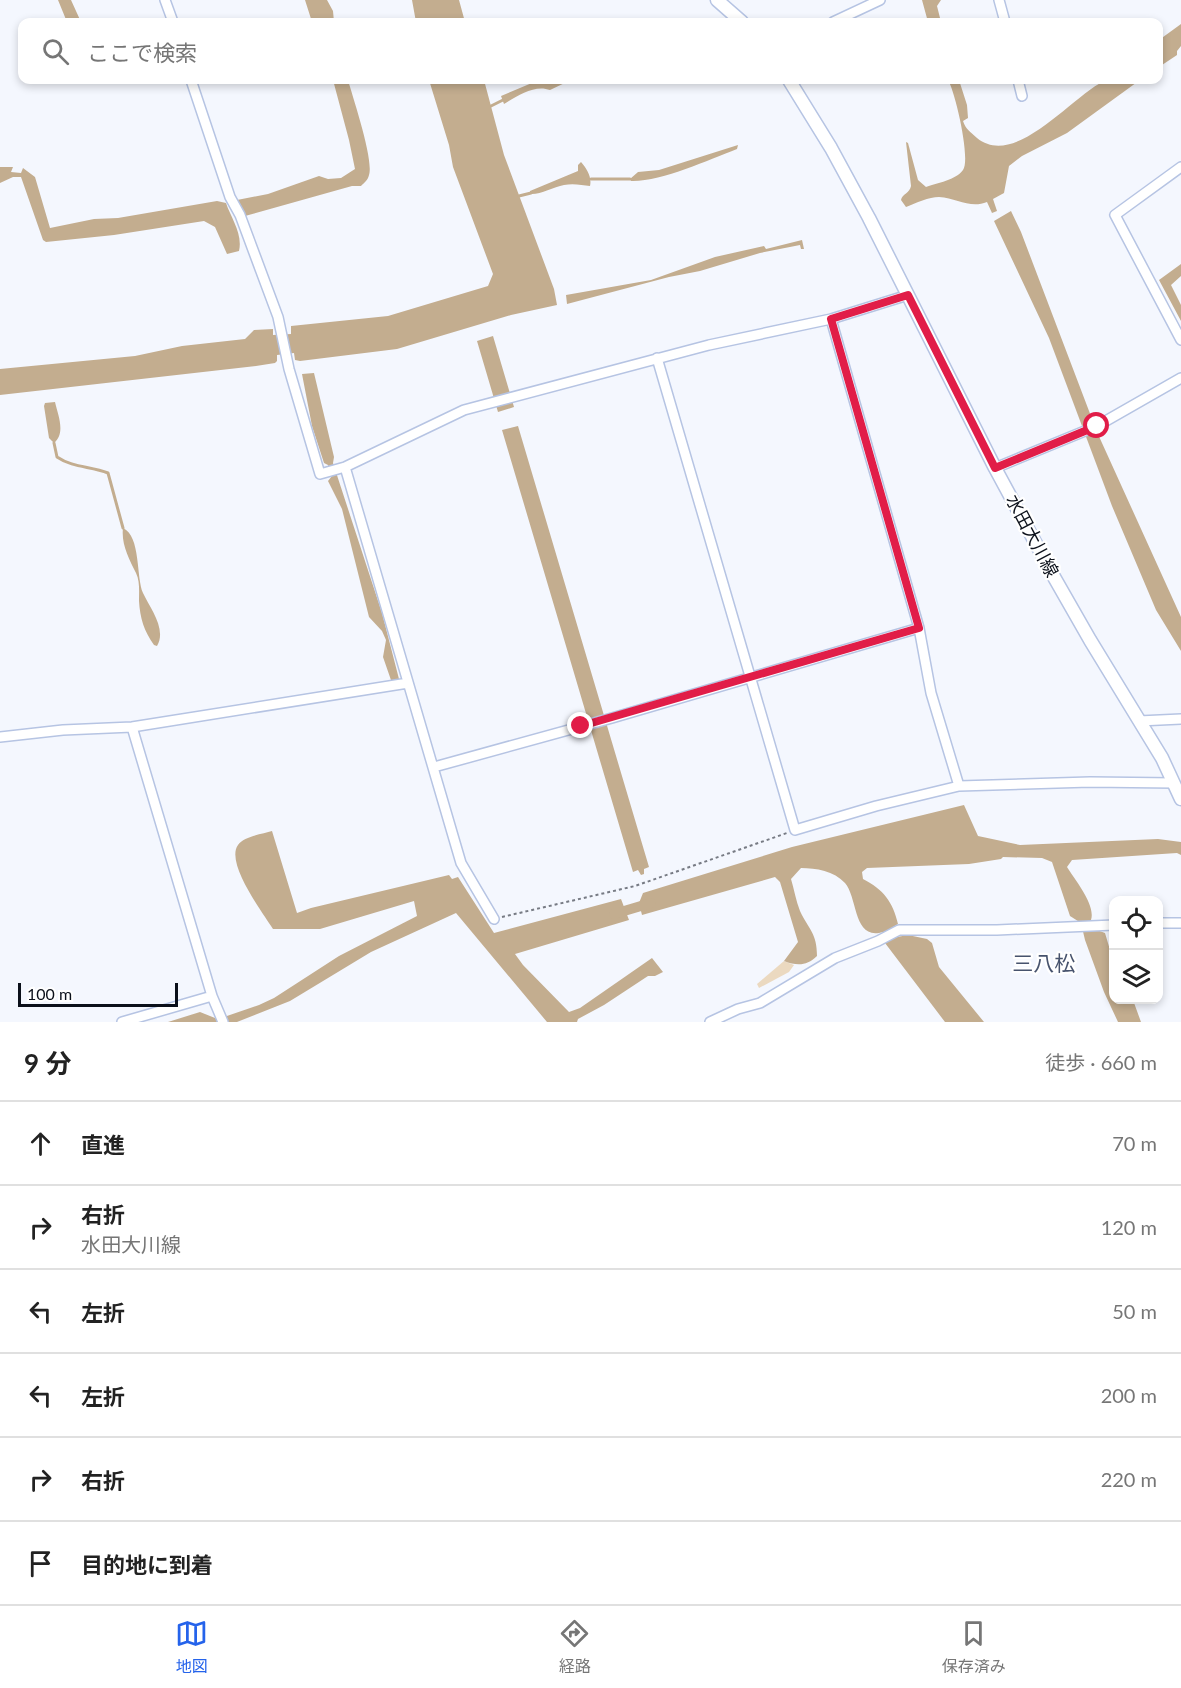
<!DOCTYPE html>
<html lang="ja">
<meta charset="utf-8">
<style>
body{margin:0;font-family:Lato,"Noto Sans JP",sans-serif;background:#f6f6f6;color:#222}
.controls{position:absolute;right:18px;bottom:18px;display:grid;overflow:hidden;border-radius:12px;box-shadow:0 3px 9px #0003}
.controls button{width:54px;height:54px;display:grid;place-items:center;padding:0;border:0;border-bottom:2px solid #e0e0e0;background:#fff;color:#222;font:30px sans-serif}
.scale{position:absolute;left:18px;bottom:15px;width:160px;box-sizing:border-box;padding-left:6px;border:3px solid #0b101a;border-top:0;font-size:16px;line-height:21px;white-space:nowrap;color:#0b101a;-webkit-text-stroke:4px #fff;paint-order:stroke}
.stop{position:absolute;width:18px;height:18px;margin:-14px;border:4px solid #e11d48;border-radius:50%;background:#fff}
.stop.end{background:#e11d48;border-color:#fff;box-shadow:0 2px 6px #0008}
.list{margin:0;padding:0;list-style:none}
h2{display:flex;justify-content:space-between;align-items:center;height:78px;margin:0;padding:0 24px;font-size:26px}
h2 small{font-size:20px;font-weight:400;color:#767676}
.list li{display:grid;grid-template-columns:39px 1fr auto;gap:18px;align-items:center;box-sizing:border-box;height:84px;padding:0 24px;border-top:2px solid #e0e0e0}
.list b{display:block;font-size:22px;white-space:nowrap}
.list p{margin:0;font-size:20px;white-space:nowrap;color:#767676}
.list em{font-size:20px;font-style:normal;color:#767676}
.icon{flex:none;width:33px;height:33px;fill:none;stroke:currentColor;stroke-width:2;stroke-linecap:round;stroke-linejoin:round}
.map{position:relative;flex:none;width:1181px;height:1022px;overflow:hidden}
.search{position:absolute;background:#fff;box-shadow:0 3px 9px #0003;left:18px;right:18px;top:18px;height:66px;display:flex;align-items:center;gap:15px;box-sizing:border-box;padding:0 21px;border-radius:12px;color:#767676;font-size:22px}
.sheet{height:582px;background:#fff}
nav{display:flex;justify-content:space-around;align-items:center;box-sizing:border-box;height:84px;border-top:2px solid #e0e0e0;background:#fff;font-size:16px;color:#767676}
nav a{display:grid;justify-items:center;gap:3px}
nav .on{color:#2563eb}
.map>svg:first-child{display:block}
.green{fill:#ebd9c0}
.water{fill:#c3ad8f}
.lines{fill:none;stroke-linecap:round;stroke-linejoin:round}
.stream{stroke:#c3ad8f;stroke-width:3}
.canal{stroke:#c3ad8f;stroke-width:10}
.street-casing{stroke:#b6c4e3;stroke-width:12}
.secondary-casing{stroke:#b6c4e3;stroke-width:15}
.path{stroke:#777b84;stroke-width:2;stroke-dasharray:3 3;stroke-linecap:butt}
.street{stroke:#fff;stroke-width:9}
.secondary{stroke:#fff;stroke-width:12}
.route{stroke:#e11d48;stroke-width:8}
.labels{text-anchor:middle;stroke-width:4.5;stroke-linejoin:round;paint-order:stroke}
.street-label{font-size:18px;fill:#0b101a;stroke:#fff}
.quarter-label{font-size:21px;fill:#47536d;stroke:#fff}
</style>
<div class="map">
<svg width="1181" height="1022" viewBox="0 0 1181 1022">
<rect width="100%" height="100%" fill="#f4f7fe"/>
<path class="green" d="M784,961L794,965L789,972L759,988L757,984Z"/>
<path class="water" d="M58,0H71L81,22H67Z
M305,0H327L333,11L334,22H312Z
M412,0H459L465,22H416Z
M922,0H941L937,6L941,22H928Z
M1181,24V46L1177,51V55L1159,67V40Z
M333,80H348C353,98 374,160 369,175C368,180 364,183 361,186H352L245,216L237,200L268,194L319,176L328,179L341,178L355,169L349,140Z
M429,80H484L504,155L554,289L557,305L511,315L397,349L300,361L295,360L294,353L277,355V361L275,363L256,366L0,395V369L135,356L182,346L245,339L254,330L273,329V335L291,334V326L388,316L488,286L493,274L453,167L449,145Z
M539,80H571L550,90C535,84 517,96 504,104L501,96Z
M948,80H959L967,105L968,118L963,121C966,130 970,131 977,138C1015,169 1071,97 1104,81C1113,76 1130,79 1140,80L1067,133L1022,156L1009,166L1004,193L993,199L997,211L992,213L987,202C970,209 957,198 939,197C929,197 916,203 906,207L901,200C902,194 910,193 911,186L906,142L908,143L918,180L926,187C937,183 956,180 963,170C971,159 955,91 948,80Z
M738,145L737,149C708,160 661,182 631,181L630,179L638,172L659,170Z
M581,162C587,169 592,177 590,186C582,185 573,183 564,185C553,187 540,195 530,194V191L578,171V165Z
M0,167H13L11,172L21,173L23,168L35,177L50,228L94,219L118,218L217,201L226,203C231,218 243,234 239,251L227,254L215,227L204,221L114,235L46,242L43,240L21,177H13L0,183Z
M1011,211L1021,232L1097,432L1181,617V651L1156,610L1112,506L1049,338L994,221Z
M802,240L804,249H801L800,245L760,253L700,271L669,277L567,304L566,295L651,280L715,257L764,246L766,249Z
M1181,264V276L1171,285L1181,305V321L1159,280Z
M493,336L514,407L498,412L477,341Z
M314,373L334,457L333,463L382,613L399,679L397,683H392L383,657L386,640L382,631L369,617L342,509L328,481L332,476L328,465L324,463L312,426L302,374Z
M55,402C58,415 66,433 54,443L49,438L44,406L45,403Z
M518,426L649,867L644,869V874L641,875L638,870L633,872L502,430Z
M123,528C141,536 136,578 143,593C150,608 167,629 157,646L154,645C144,631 140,618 139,601C139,592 140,581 136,573C129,559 121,544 123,528Z
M964,805L978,836L1020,845L1158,839L1181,842V855L1177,853L1072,860L1067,867C1075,880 1096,905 1091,920L1097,930L1105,933L1113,960L1114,999L1133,1000L1141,1022H1118L1104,992L1085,940L1081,923L1070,916L1052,862L1042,858L1003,857L1001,859L969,864L867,868L862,872L863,879C883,889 893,902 898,924L890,929L897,937L908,935L927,939L932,943L939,967L984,1022H945L885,943L890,940L883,932C853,941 858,898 845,883C834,871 816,868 801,868L791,879C794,889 796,901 800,911C809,930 817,933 817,956C807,966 797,966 784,961L798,942L780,882L775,877L642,915L639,903L643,893L792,847Z
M272,831L297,913L311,908L449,875L452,879L458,877L494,933L621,899L629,920L515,954L523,965L569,1012L580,1008L652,958L663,972L655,976H648L604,1005L578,1019L577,1022H547L456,913L371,952L290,1001L237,1022H168L200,1012L215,1018L224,1017L259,1005L274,998L339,956L417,916L414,901L320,929H273C263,913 225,863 238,845C244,836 263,834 272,831Z"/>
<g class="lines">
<path class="stream" d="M491,106L503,100
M591,179H630
M519,196L531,193
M54,443L57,457C73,468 91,466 108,473L123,528"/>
<path class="canal" d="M614,914L651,903"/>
<defs>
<path id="street" d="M165,0L173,22
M999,0L1005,22
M833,22L880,0
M191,80L230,197L240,215L278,317L289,369L320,474L345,467L464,410L709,345L831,319L908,295
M1018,80L1022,96
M1181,167L1115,215L1181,340
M831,319L919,628L931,693L959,786
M657,358L795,830L876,806L959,786L1090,782L1174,783
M345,467L461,863L494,919
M995,468L1097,426L1181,378
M1139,721L1181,719
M132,727L212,996L223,1022
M0,737L63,730L132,727L408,683
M434,767L612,718L919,628
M1158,923H1181
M122,1022L212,996
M710,1022L738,1009L760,1003L835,958L878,941L899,930H997L1114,925"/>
<path id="secondary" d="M717,0L742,22
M789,80L831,148L869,218L995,468L1054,577L1090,640L1162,758L1181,799"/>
</defs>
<use href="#street" class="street-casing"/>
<use href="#secondary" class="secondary-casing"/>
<path class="path" d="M502,917L635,886L787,833"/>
<use href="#street" class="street"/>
<use href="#secondary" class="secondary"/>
</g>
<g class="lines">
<path class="route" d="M581,726L919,628L831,319L908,295L995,468L1097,426"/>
</g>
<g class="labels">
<g class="street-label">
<text transform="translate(1032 536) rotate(62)" y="6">水田大川線</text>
</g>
<g class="quarter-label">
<text x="1044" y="971">三八松</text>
</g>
</g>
</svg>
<div class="controls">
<button><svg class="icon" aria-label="locate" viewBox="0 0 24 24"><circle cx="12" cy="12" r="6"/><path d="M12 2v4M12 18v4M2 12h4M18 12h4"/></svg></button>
<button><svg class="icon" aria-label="layers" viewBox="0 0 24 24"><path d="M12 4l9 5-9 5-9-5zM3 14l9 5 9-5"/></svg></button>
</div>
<div class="scale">100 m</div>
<div class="stop" style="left:1097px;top:426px"></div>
<div class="stop end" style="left:581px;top:726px"></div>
<div class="search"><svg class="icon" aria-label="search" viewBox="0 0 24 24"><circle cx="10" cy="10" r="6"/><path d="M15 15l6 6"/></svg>ここで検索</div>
</div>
<section class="sheet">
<h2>9 分<small>徒歩 · 660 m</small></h2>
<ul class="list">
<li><svg class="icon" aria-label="ahead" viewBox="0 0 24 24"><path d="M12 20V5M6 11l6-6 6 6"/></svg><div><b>直進</b></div><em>70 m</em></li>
<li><svg class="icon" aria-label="right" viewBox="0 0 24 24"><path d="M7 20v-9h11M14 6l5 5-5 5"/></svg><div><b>右折</b><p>水田大川線</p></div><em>120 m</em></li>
<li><svg class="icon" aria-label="left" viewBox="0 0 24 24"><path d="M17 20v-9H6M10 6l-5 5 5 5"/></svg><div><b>左折</b></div><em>50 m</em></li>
<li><svg class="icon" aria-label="left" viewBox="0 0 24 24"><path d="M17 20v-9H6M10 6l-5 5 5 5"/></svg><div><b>左折</b></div><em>200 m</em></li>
<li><svg class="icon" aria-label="right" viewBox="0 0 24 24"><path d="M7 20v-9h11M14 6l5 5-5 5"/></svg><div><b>右折</b></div><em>220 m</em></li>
<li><svg class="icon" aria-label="arrive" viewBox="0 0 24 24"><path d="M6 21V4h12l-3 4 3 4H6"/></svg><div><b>目的地に到着</b></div></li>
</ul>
</section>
<nav>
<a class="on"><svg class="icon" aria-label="map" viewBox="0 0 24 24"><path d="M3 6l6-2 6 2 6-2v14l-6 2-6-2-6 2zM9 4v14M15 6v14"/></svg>地図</a>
<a><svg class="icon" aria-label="directions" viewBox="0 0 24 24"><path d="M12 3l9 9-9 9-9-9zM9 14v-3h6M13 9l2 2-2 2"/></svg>経路</a>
<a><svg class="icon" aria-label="saved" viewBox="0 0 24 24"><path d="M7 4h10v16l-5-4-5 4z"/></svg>保存済み</a>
</nav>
